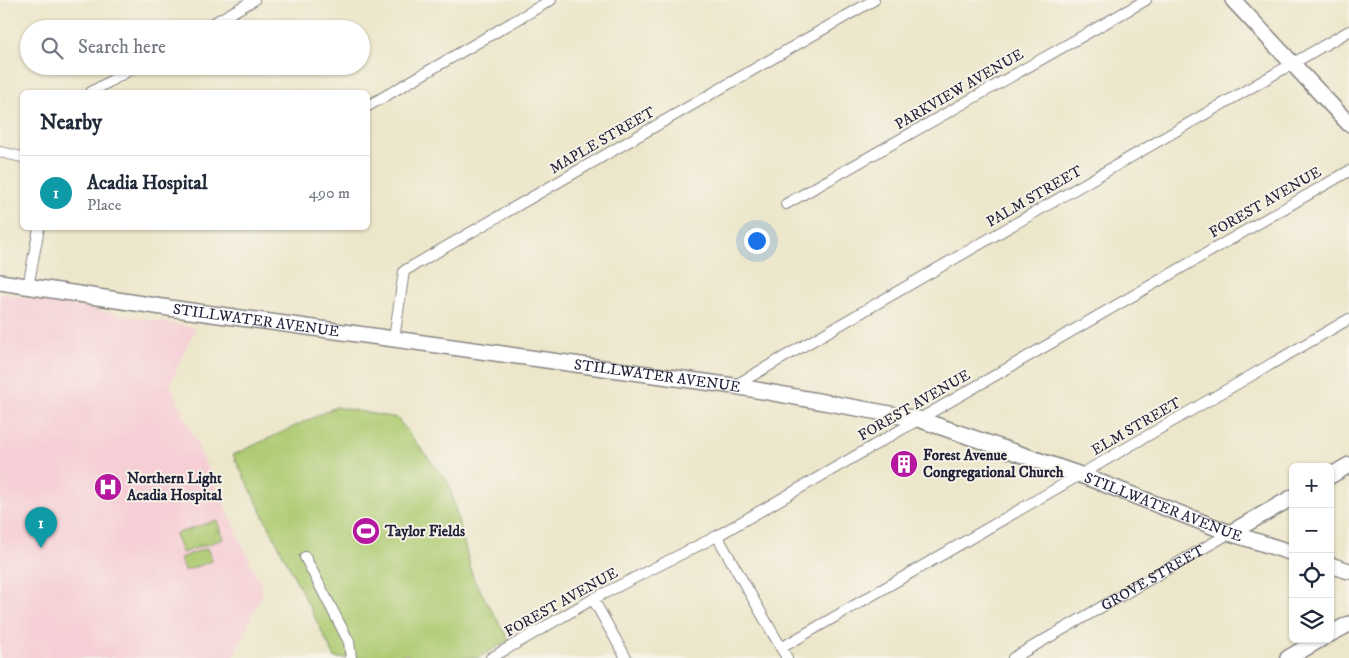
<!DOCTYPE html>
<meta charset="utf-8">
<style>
body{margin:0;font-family:"IM FELL DW Pica",serif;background:#f6f6f7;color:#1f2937}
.controls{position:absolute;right:15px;bottom:15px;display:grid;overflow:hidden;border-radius:8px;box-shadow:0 1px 4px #0004}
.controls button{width:45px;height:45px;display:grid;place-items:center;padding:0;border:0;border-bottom:1px solid #e0e1e3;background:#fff;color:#1f2937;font:25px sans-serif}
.you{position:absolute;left:756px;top:240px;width:18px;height:18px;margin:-12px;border:4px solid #fff;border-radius:50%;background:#1a73e8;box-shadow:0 0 0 8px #1a73e833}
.badge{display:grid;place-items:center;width:32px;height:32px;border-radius:50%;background:#db2777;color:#fff;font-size:16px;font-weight:700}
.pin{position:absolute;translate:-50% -41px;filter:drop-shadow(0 1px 2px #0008)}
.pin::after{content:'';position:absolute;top:26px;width:18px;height:15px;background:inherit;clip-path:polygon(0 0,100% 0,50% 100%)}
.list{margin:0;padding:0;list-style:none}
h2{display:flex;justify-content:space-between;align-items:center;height:65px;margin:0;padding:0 20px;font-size:21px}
h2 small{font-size:16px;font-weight:400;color:#747a83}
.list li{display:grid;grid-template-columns:32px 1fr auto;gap:15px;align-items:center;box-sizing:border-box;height:75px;padding:0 20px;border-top:1px solid #e0e1e3}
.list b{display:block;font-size:19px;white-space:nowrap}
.list p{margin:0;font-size:16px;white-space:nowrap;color:#747a83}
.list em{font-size:16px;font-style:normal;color:#747a83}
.icon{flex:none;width:28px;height:28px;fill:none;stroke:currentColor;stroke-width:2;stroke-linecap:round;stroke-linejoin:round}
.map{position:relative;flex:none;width:1349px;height:658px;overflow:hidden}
.search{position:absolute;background:#fff;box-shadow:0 1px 4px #0004;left:20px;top:20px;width:350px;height:55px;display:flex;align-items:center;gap:12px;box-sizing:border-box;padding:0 18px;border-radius:28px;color:#747a83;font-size:19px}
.panel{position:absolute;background:#fff;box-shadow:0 1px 4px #0004;left:20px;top:90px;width:350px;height:140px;border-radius:8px}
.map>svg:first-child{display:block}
.built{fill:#f6cfd6}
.grass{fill:url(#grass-tufts);stroke:#687656}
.pitch{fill:#aecb72;stroke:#687656}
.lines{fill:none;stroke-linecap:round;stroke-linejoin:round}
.street-casing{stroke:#878482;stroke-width:12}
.secondary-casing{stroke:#878482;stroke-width:18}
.street{stroke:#fff;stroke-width:10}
.secondary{stroke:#fff;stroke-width:15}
.labels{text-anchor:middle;stroke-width:4;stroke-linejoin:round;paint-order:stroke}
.street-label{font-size:15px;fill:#22223b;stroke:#f7f3e8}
.poi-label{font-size:15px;font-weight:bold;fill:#22223b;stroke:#f7f3e8;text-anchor:start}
</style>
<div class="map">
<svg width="1349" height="658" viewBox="0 0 1349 658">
<defs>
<pattern id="grass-tufts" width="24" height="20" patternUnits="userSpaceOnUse" patternTransform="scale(1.25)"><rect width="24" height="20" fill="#aecb72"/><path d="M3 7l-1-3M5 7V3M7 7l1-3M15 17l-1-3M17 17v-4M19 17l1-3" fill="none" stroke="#95ae64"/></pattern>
</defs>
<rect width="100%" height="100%" fill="#f7f3e8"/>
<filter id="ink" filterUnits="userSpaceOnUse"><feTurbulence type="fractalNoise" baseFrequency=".02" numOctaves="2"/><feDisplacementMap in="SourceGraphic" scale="10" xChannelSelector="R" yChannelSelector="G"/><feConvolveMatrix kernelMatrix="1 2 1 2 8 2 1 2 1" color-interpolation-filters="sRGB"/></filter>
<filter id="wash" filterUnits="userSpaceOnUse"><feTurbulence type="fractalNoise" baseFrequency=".0096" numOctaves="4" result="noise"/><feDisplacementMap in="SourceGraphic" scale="20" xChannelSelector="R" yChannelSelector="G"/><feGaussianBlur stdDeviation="1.12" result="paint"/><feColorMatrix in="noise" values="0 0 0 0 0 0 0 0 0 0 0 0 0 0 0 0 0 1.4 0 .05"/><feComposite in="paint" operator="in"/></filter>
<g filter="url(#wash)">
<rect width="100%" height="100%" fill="#ece6ca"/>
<path class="built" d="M0,293L195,328L170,384L263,591L233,658H0Z"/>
<path class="grass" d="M217,520L223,539L182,553L175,534Z"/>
<path class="pitch" d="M336,407L397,418L449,484L473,578L509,640L478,658H410L407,654L390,658H335L233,455Z
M207,548L212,561L184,571L180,558Z"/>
</g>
<g filter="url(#ink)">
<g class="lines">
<defs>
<g id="street">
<path d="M203,29L254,0"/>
<path d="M91,92L137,66"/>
<path d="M368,106L551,0"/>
<path d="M0,152L22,157"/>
<path d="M786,204L1146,0"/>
<path d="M28,287L39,228"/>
<path d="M394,339L404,271L874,0"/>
<path d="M734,386L1349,31"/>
<path d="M717,536L787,658"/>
<path d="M305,557L349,642L351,658"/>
<path d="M593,599L626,658"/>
<path d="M781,648L1349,319"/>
<path d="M491,658L593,599L717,536L1349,171"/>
<path id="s1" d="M1013,658L1230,533"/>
</g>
<g id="secondary">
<path d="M1233,0L1349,124"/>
<path id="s2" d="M0,282L169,308L734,386L918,419L1081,475L1230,533L1293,553"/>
<path d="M1330,476L1349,465"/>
<path d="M1230,533L1293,497"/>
<path d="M1330,565L1349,571"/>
<path d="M1330,634L1349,624"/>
<path d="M1288,658L1321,639"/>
</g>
</defs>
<use href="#street" class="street-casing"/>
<use href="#secondary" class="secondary-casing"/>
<use href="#street" class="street"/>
<use href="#secondary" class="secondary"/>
</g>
</g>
<defs>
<symbol id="building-disc" viewBox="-11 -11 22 22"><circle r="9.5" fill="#b5179e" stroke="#f7f3e8"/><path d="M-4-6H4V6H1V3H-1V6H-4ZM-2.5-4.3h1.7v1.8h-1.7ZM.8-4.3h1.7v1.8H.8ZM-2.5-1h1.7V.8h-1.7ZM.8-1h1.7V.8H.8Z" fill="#fff"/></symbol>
<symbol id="hospital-disc" viewBox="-11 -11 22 22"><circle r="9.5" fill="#b5179e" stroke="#f7f3e8"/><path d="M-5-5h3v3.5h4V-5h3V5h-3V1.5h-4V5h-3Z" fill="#fff"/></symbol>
<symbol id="stadium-disc" viewBox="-11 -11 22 22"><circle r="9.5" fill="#b5179e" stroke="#f7f3e8"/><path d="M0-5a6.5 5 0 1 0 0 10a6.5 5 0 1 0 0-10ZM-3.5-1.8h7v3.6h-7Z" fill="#fff"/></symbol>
</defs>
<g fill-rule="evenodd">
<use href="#building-disc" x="888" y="448" width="32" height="32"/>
<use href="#hospital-disc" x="92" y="471" width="32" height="32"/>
<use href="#stadium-disc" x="350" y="515" width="32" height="32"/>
</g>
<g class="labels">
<g class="street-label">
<text transform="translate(959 89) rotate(-30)" y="5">PARKVIEW AVENUE</text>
<text transform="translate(602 140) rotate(-30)" y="5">MAPLE STREET</text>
<text transform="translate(1034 196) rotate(-30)" y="5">PALM STREET</text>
<text transform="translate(1265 202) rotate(-30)" y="5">FOREST AVENUE</text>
<text dy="5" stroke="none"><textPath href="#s2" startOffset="259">STILLWATER AVENUE</textPath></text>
<text dy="5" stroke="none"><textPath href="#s2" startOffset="664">STILLWATER AVENUE</textPath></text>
<text transform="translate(914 405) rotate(-30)" y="5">FOREST AVENUE</text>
<text transform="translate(1136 426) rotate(-30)" y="5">ELM STREET</text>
<text dy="5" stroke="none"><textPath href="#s2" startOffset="1189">STILLWATER AVENUE</textPath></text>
<text dy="5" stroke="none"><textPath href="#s1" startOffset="161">GROVE STREET</textPath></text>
<text transform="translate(561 602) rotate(-29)" y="5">FOREST AVENUE</text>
</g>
<g class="poi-label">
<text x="923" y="460">Forest Avenue<tspan x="923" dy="17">Congregational Church</tspan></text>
<text x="127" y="483">Northern Light<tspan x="127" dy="17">Acadia Hospital</tspan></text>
<text x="385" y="536">Taylor Fields</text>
</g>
</g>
</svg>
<div class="controls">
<button>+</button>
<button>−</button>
<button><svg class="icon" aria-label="locate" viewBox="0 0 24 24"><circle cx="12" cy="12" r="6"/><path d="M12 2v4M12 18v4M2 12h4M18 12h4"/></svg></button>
<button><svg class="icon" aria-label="layers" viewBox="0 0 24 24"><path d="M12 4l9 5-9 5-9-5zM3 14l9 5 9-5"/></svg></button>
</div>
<div class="you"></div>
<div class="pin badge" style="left:41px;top:548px;background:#0f9aa8">1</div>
<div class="search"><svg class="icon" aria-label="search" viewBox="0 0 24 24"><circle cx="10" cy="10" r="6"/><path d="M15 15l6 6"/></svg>Search here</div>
<section class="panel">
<h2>Nearby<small></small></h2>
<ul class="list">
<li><span class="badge" style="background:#0f9aa8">1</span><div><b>Acadia Hospital</b><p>Place</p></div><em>490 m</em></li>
</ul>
</section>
</div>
